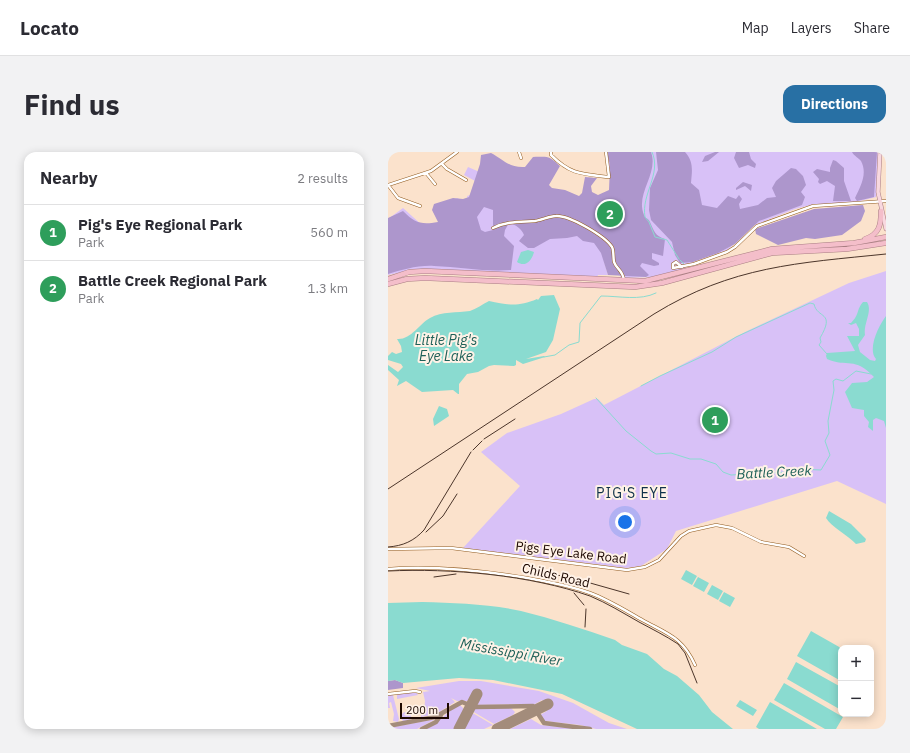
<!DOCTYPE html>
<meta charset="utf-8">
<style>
body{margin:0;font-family:"IBM Plex Sans",sans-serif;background:#f2f2f3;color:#2b2b33}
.controls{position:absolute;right:12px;bottom:12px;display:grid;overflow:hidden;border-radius:8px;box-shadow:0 2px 10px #0003}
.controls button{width:36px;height:36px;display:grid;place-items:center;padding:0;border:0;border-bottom:1px solid #e1e1e2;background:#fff;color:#2b2b33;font:20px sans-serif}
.scale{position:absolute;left:12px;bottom:10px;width:49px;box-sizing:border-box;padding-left:4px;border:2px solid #1d0800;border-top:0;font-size:11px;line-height:14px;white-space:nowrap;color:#1d0800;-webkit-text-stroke:3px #fff2e7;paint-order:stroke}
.you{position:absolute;left:237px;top:370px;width:14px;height:14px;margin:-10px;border:3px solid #fff;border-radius:50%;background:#1a73e8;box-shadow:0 0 0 6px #1a73e833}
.badge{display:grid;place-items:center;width:26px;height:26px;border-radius:50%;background:#2870a4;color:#fff;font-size:13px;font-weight:700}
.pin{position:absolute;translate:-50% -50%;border:2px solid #fff;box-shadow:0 1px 4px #0006}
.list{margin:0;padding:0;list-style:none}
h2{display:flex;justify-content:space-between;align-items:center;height:52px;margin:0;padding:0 16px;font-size:17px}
h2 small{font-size:13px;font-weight:400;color:#7c7c81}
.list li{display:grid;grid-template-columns:26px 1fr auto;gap:12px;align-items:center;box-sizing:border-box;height:56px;padding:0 16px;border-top:1px solid #e1e1e2}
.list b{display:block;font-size:15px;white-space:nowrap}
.list p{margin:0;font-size:13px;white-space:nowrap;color:#7c7c81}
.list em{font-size:13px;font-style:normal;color:#7c7c81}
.map{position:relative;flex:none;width:498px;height:577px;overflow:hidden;border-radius:12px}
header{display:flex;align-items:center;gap:24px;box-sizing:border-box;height:56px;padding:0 20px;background:#fff;border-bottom:1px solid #e1e1e2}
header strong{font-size:19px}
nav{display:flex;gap:22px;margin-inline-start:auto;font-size:14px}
.intro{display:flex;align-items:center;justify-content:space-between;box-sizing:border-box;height:96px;padding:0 24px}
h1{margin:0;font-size:28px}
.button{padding:10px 18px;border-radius:12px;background:#2870a4;color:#fff;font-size:14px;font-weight:700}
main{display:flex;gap:24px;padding:0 24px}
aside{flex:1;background:#fff;border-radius:12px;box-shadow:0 2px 10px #0003}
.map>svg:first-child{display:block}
.green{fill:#d8c1f7}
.forest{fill:#ad96cc;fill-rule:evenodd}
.water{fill:#8adbd0}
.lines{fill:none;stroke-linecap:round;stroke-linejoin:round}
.stream{stroke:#8adbd0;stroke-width:1}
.taxiway{stroke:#a38c7b;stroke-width:4.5}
.runway{stroke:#a38c7b;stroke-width:11}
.minor-casing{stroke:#925c21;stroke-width:3.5}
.major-casing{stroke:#a97e83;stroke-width:4.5}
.highway-casing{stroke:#a97e83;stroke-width:5.5}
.minor{stroke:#fff;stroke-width:2.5}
.major{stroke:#f8d8df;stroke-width:3.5}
.highway{stroke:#f4beca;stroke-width:4.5}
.rail{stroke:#4b352a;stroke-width:1}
.labels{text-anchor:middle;stroke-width:4;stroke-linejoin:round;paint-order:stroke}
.street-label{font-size:13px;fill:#1d0800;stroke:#fff2e7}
.water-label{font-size:14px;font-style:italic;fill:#1e6058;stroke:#fff2e7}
.neighbourhood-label{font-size:14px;letter-spacing:1px;fill:#0f314a;stroke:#fff2e7}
</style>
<header>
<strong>Locato</strong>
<nav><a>Map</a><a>Layers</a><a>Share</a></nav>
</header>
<div class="intro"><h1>Find us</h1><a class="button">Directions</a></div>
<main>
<aside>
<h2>Nearby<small>2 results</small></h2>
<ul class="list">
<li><span class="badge" style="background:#2e9e5b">1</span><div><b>Pig's Eye Regional Park</b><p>Park</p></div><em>560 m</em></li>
<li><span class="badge" style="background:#2e9e5b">2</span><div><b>Battle Creek Regional Park</b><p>Park</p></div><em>1.3 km</em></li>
</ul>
</aside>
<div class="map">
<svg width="498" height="577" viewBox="0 0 498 577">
<rect width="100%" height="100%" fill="#fbe2cc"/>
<path class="green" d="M218,0H490L488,45L460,52H427L407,57L362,75L340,98L307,109L294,118L269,125L233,126L221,102L216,109L220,123H210L208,128L24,118L0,123V67L15,56L35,74L53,72L45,56L70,46L73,52L81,51L79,44L86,42L91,31L76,23L80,15L94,21L100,3L122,13L120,18L162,38L190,46L218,47L226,33L221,25Z
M498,119V352L449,329L288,379L279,397L253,414L238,416L75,396L132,334L93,300L119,281L173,262L206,247H210L216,253L357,180L461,131Z
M71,529H93L151,539L185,551L221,571L239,577H208L192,573L157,569L152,563L159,559L158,555L161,553L159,550L156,551L154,548L147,552L87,553L92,543L85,540L80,549H69L63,546L67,550L48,562L33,565V561L36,560L37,549L35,540L42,539L28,536Z
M28,540L30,543L9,547V542Z
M0,543H5L11,567L10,570L5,569L6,562L3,550L1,551L2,556H0Z
M71,552L76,557L66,577H38C51,571 59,560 71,552Z
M89,556H123L127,560L125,563L106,572L84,559Z
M83,560L105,573L96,577H75Z
M13 565a5 5 0 1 1 10 0a5 5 0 1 1-10 0Z
M48,567L29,577H0V576Z
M143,567L153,573L194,577H122Z"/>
<path class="forest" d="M219,0H263C271,22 247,41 256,63C258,67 260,66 262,70C266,79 267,84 277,87L275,104L264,101V107L271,111V113L266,114L254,111L252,114L261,123L258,125L220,123L213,101L206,91L195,89L189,84L179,86L162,87L146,96H140L131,89L136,83C133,76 128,73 121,71L117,78L116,84L126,94L123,118C97,120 72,115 46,114C30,113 14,118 0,122V66L15,59C27,71 33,73 50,70L44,58L46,52L65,46L75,47L81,45L92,12L93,3L103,1C116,8 121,16 137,15L145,5C160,5 160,3 172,14L161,33L164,36L177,38L191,44L194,41L197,25L209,26L203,34L204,40L210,43L221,38L222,14ZM96,55L105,58V78L97,80L93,78L89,65Z
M268,0H297C306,10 304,19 303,31L311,38L314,53L329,56L340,44L348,47L351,43L354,47L351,52L352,57L370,53L379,46L388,45L384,36L388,29L403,16L408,17L415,24L418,33L413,40L417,45L414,53L371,69L347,92L330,101L305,110L292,111L287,103L284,90L263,68L261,58L262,36L270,18Z
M327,0H331L320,9L314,10L317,4Z
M348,0H361L363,7L368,12L367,16L360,13L351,16L346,6Z
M464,0H489L486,45L469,49L467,46C472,35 480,22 473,9C471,6 466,4 464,0Z
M445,8L448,9L456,16V29L463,49H445L447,34L439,29L432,32L430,30L431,27L425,20L429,17L442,20V16Z
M355,30L364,33L363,39L357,34L348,38V36Z
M475,53L477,59L473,69L454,83L427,87L418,86L390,93L368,82L367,77L426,57Z
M7,528L15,531V536L0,538V529Z"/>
<path class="water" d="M140,98L146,100C144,108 138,116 129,110L133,100Z
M166,143L172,157L165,188L158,200L138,207L156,204L157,205L135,212L128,208V213L126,214L106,213L101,214L90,220L79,222L71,232V242H70L65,238L34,240L18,229L9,234L11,228L0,218V213L10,220L15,215L13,212L0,208V204L4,200L8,202L14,200L13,194L9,187C23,188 31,172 42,166C54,159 69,161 82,159C88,157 95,152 101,149C120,153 130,155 149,147L150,148L153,144Z
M475,150H479C485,159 475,172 477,183L470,193L472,200L482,208L487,209L488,207C479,197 491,173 498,164V276L496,269L488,266L485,268V279L480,275L481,270L476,264V258L464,256L457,240L464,231L479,230L486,225C466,204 460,216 439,207L438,204L439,201L467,199L459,184H471V177L468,171L463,173L460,171H463C472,162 468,158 475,150Z
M51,254L59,257L61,264L46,274L45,267Z
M441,359L463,372L478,387L477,390L468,392C460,383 443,375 438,366Z
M298,418L309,424L304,433L293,427Z
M310,425L321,431L316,440L305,434Z
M324,433L335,439L330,448L319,442Z
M336,440L347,446L342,455L331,449Z
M34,450C67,451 101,452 133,459C165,467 196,477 227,488L234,493L259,502L276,517L289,524L311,543L324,560L345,577H249L174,542L105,528L71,526L15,531L7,528L0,529V451Z
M423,479L453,496V529L409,504Z
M408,510L453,535V558L399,527Z
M396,531L455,565L448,577H437L386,548Z
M352,548L369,558L365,564L348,554Z
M382,550L429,577H371L368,575Z"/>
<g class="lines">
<path class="stream" d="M264,0C274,22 253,42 257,65L261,70L267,85L279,88L291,107
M292,108L296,112
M156,205L167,203L181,193L191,190L192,171L213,144C231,144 252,149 268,141
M253,234L272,224L324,200L348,185L422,151L426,152C429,167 448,159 432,186L433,190L431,193L439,202
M208,246L238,279L263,299L268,302L283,301L302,307H313L328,312L335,320L343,323L400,320L409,317L433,318L442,303L437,289L441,281L440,269L446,238L445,229L448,227L455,229L468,219L483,222"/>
<path class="taxiway" d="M0,574L47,565L74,550L86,555L145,554L156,571L202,577
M34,577L48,570L53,563"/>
<path class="runway" d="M71,577L89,542
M109,577L160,552"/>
<defs>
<path id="minor" d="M131,0L133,6
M163,0V3C183,23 194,22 221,25L218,0
M0,2L2,0
M54,12L59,17L78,28
M38,21L47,32
M0,33L43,19L69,0
M0,33L10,46L32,54
M105,76C119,69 132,70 147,69C154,68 161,64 168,64C181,63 217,84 224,95C226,99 225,105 226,110C229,118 234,117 236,128
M294,115L288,110L285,112V116L306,112L339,100L347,95L369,74L425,54L498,49
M0,397L63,396L239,418L257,415L271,408L293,384L301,379L328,373L344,376L373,390L401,395L416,404
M0,417C49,413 98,419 145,427C164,431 183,434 202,441C221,448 238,459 256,469C280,482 295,486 307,513
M0,542L27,539L32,540"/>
<path id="major" d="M492,0L490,40L498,77"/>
<path id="highway" d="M477,87C492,82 493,72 493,59
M0,127L21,120L37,119L257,129L384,97L466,91L498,85
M0,132L19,127L37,126L247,135L274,131L384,101L459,97L498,91"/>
</defs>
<use href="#minor" class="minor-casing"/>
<use href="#major" class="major-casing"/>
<use href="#highway" class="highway-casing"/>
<use href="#minor" class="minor"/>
<use href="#major" class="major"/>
<use href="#highway" class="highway"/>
<path class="rail" d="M96,287L127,267
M85,298L94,289
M0,337L266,162C344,114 410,111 498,102
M38,380L55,364L69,342
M0,395C15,394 26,389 36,378L83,300
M0,419C63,416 142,423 202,444C219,451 235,461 251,470C264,477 278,484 290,492L297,501L309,531
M163,422L186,426
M46,425L68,422
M181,425L241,442
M186,441L196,453
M197,475L198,457"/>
</g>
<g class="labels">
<g class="street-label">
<text transform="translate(183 400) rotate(7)" y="5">Pigs Eye Lake Road</text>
<text transform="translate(168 423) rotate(13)" y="5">Childs Road</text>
</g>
<g class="water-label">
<text x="58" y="193">Little Pig's<tspan x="58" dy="16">Eye Lake</tspan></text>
<text transform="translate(386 320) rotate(-3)" y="5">Battle Creek</text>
<text transform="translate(123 500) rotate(10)" y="5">Mississippi River</text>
</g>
<g class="neighbourhood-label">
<text x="244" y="346">PIG'S EYE</text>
</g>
</g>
</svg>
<div class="controls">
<button>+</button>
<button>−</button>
</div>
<div class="scale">200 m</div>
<div class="you"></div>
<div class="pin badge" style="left:327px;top:268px;background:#2e9e5b">1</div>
<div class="pin badge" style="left:222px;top:62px;background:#2e9e5b">2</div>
</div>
</main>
